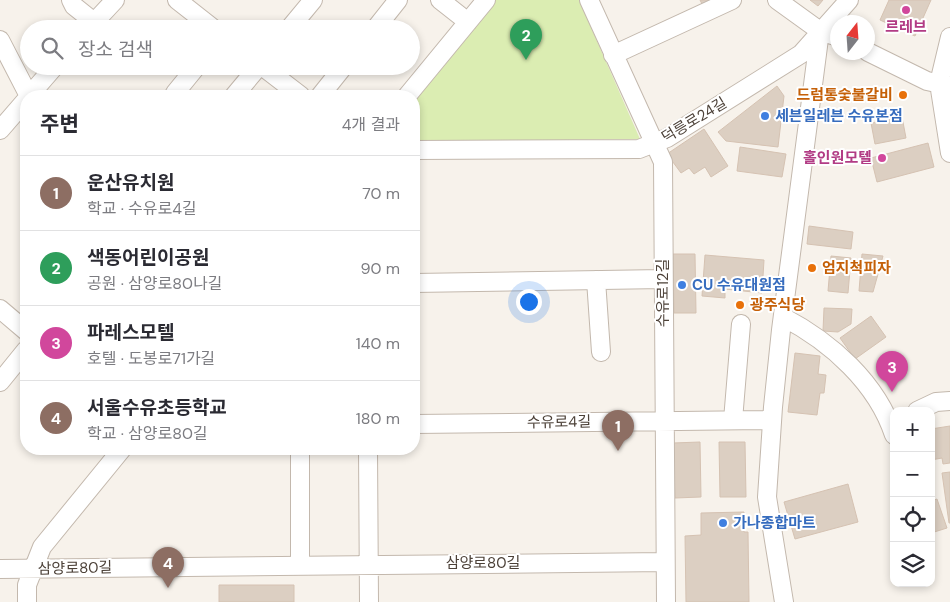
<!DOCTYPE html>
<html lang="ko">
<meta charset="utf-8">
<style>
body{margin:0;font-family:"DM Sans","Noto Sans KR",sans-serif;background:#f2f2f3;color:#2b2b33}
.controls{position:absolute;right:15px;bottom:15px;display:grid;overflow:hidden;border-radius:10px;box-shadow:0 2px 8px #0003}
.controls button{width:45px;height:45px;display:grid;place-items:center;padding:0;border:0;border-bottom:1px solid #e1e1e2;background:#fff;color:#2b2b33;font:25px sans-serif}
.compass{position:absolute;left:830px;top:15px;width:45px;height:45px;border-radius:50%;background:#fff;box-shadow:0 2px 8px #0003;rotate:17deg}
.you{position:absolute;left:528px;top:301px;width:18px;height:18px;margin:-12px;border:4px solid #fff;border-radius:50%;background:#1a73e8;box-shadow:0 0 0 8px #1a73e833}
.badge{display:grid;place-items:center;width:32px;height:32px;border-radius:50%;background:#0b8043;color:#fff;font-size:16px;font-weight:700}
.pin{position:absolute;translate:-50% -41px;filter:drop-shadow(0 1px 2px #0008)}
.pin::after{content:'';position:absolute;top:26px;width:18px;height:15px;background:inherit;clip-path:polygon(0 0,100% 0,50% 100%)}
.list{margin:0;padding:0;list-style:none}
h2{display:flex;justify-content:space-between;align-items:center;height:65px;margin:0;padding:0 20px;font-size:21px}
h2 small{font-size:16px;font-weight:400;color:#7c7c81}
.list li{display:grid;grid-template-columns:32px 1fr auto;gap:15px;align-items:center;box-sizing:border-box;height:75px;padding:0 20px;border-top:1px solid #e1e1e2}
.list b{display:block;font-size:19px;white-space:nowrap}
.list p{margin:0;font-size:16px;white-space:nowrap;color:#7c7c81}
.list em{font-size:16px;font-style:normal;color:#7c7c81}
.icon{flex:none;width:28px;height:28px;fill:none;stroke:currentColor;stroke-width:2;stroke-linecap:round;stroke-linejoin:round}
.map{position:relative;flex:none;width:950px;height:602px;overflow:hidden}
.search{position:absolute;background:#fff;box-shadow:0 2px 8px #0003;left:20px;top:20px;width:400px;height:55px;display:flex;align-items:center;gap:12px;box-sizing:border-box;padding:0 18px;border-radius:28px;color:#7c7c81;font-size:19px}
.panel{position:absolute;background:#fff;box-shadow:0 2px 8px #0003;left:20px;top:90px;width:400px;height:365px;border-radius:20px}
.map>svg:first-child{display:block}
.green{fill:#dbedb2}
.building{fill:#dccfc2;stroke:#d5c2b2}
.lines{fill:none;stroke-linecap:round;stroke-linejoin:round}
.minor-casing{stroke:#c3b8ad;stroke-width:20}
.minor{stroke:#fff;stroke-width:18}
.hotel-dot{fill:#d1479c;stroke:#fff;stroke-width:2}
.food-dot{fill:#e8710a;stroke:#fff;stroke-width:2}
.shop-dot{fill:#3f7fe0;stroke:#fff;stroke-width:2}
.labels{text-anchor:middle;stroke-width:4;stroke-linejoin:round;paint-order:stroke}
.hotel-label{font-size:15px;font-weight:bold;fill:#b23c85;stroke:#fff}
.food-label{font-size:15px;font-weight:bold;fill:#c56008;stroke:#fff;text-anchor:start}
.shop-label{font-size:15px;font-weight:bold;fill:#366cbe;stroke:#fff;text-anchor:start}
.street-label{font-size:15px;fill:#4c4138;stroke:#fff}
</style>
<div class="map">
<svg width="950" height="602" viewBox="0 0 950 602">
<rect width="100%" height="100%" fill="#f7f2eb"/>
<path class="green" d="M495,0H579L640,139L414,142V101Z"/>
<path class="building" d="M700,0H713L703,6Z
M810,0H823L818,6Z
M889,0H931L915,36L880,20Z
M777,86L784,96L778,147L726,141L718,132Z
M902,117L906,138L875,144L871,123Z
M704,129L728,166L711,177L705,167L694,174L689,168L681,173L667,154Z
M928,143L934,167L877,182L871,158Z
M740,147L786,154L782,177L737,171Z
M809,226L853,232L851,249L807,244Z
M673,254H695L696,313H674Z
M862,254L883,256L873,292L859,291Z
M705,255L764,260L762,293L725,289V298L702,296Z
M831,256L851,258L848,293L828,291Z
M824,308L852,309L851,324L838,332L823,331Z
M871,316L886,337L855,359L840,338Z
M795,353L820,356L818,374L826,375L824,393H820L817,415L788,412Z
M950,426V463L943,464L942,458L931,460V429Z
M700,442L701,497L675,498L673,443Z
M719,442H745L746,497H720Z
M950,472V523H949L942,473Z
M848,484L858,522L795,539L784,502Z
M937,499L947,528L931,533V501Z
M744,512V532H748L749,602H686L685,536L701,535V513Z
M219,585H294V602H219Z"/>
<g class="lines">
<defs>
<path id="minor" d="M71,0L74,6L94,22
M177,0L214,29
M440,0L468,22
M589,0L663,162L666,602
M777,0L820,31L838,37
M88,29L115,0
M289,29L313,0
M375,29L398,0
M950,37L939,83L950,153
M0,40L29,96
M868,52L927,81L950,86
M613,55L732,0
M262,66L301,96
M175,93L197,66
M29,96L55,66
M234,96L259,66
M320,96L344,66
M407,96L486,0
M0,130L26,100
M414,150L639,149L667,138L801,54L849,0
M596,280L601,352
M414,283L663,279
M0,309L26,331
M783,317C831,342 877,383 894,435
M0,382L26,350
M917,411L936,402L950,401
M733,420L741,324
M414,424L772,420
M300,449V565
M368,449L369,602
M0,569L665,562
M27,602V585L42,547L122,449
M784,602L767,497L773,407L781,330L820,31"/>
</defs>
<use href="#minor" class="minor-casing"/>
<use href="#minor" class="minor"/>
</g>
<g class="hotel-dot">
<circle cx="906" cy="10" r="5"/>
<circle cx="882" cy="158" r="5"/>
</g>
<g class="food-dot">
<circle cx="903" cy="95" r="5"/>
<circle cx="812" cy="268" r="5"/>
<circle cx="740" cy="305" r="5"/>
</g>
<g class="shop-dot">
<circle cx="765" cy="116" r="5"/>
<circle cx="682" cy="285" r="5"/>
<circle cx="723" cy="523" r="5"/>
</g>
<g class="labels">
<g class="hotel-label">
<text x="906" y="32">르레브</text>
<text x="872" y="163" text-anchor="end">홀인원모텔</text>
</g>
<g class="food-label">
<text x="893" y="100" text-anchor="end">드럼통숯불갈비</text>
<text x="822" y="273">엄지척피자</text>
<text x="750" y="310">광주식당</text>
</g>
<g class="shop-label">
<text x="775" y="121">세븐일레븐 수유본점</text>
<text x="692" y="290">CU 수유대원점</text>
<text x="733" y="528">가나종합마트</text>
</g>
<g class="street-label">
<text transform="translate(694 120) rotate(-31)" y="5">덕릉로24길</text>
<text transform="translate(663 293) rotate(-90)" y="5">수유로12길</text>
<text transform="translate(559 422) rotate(-1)" y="5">수유로4길</text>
<text x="483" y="568">삼양로80길</text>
<text transform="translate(75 568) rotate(-1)" y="5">삼양로80길</text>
</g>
</g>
</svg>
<div class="controls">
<button>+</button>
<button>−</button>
<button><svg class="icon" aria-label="locate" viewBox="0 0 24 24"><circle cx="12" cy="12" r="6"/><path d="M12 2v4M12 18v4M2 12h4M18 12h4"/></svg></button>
<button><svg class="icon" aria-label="layers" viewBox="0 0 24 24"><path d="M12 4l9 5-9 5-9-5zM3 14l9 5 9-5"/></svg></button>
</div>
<svg class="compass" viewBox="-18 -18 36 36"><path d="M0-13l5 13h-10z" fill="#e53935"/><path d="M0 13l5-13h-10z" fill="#7c7c81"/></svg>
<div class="you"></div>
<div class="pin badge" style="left:618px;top:451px;background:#8d6e63">1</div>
<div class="pin badge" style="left:526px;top:60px;background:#2e9e5b">2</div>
<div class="pin badge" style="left:892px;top:392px;background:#d1479c">3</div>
<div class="pin badge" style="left:168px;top:588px;background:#8d6e63">4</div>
<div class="search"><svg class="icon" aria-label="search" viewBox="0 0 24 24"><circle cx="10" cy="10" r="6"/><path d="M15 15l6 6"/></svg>장소 검색</div>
<section class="panel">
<h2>주변<small>4개 결과</small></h2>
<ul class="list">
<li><span class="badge" style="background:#8d6e63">1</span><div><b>운산유치원</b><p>학교 · 수유로4길</p></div><em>70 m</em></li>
<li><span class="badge" style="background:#2e9e5b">2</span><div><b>색동어린이공원</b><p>공원 · 삼양로80나길</p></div><em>90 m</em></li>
<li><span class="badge" style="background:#d1479c">3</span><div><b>파레스모텔</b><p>호텔 · 도봉로71가길</p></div><em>140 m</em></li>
<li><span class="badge" style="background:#8d6e63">4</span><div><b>서울수유초등학교</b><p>학교 · 삼양로80길</p></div><em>180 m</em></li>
</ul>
</section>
</div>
